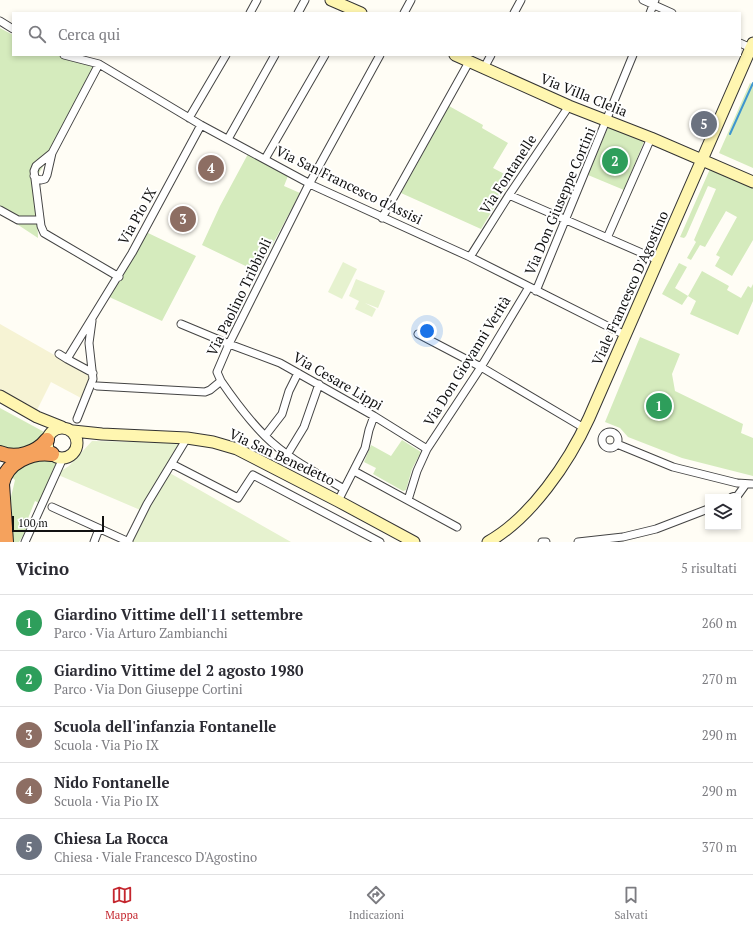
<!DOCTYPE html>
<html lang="it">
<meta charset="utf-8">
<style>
body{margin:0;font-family:"PT Serif",serif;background:#f2f2f3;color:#2b2b33}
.controls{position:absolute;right:12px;bottom:12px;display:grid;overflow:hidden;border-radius:0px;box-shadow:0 2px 6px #0003}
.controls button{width:36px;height:36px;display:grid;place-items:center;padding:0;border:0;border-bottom:1px solid #e1e1e2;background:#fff;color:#2b2b33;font:20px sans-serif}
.scale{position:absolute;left:12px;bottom:10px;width:92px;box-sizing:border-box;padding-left:4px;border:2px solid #111;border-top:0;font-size:11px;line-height:14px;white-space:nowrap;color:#111;-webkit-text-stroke:3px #fff;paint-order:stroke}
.you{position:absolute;left:427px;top:331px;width:14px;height:14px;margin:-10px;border:3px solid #fff;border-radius:50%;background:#1a73e8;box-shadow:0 0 0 6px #1a73e833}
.badge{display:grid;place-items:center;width:26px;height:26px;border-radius:50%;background:#c4262e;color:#fff;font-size:13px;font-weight:700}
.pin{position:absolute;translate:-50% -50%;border:2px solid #fff;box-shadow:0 1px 4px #0006}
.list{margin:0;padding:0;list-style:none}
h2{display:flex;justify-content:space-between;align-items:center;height:52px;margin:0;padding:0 16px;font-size:17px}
h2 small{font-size:13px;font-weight:400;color:#7c7c81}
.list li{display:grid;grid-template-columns:26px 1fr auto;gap:12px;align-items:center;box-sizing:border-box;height:56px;padding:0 16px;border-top:1px solid #e1e1e2}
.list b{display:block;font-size:15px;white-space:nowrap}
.list p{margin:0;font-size:13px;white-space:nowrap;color:#7c7c81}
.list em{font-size:13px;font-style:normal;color:#7c7c81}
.icon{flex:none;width:22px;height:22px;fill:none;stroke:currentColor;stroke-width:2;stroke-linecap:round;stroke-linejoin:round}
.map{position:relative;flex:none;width:753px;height:542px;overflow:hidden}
.search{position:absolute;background:#fff;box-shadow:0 2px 6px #0003;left:12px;right:12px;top:12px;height:44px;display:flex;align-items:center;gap:10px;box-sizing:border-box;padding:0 14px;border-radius:0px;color:#7c7c81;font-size:15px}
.sheet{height:332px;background:#fff}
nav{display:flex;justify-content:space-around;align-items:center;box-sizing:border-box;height:56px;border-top:1px solid #e1e1e2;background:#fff;font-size:11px;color:#7c7c81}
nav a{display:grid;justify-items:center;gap:2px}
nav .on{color:#c4262e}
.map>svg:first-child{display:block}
.farmland{fill:#f6f3d4}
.green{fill:#d5ebbd}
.pitch{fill:#e6f2cf}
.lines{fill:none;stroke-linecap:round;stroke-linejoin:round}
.stream{stroke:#3f96cf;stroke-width:2}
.street-casing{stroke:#444;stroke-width:9}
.secondary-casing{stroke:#333;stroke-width:13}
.highway-casing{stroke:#222;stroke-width:16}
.street{stroke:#fff;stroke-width:7}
.secondary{stroke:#fff6b0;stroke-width:11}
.highway{stroke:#f5a25d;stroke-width:14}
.labels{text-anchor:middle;stroke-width:4;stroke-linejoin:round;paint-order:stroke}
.street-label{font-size:14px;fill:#111;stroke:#fff}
</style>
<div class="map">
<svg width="753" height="542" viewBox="0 0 753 542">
<rect width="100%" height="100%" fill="#fffdf5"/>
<path class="farmland" d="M0,324L91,376L81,398L51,382L37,410L0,389Z"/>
<path class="green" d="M0,28L13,35V55H61L86,61L95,69L67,127L36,178L38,238L0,213Z
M750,83L753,85V168L719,153Z
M449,106L483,125L482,128L508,143L493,168L512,178L481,229L401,193Z
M609,125L645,139L624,190L588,175Z
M248,154L288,176L284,186L300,193L258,272L202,245L220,206Z
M710,169L753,188V240L732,276L715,266L720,257L716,255L737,217L726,211L705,247L700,245L691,260L687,258L696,242L694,240L716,189L708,186L686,236L684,238L680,237Z
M146,232L196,256L162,321L107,296Z
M679,263L687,267L675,288L688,296L702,271L729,286L727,290L741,298L748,286L751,288L753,284V301L738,335L690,314L696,301L688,296L682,305L662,294Z
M640,337L680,354L672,374L675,391L743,424L741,433L753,438V476L682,458L628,437L620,428L605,422Z
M0,408L46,433C41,445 25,450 13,450C9,450 4,448 0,446Z
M402,440L421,452L412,469L406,490L403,491L373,474L376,468L364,462L371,445L391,456Z
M54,458L57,461L39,503L35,501L27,521L29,522L24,534L19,542H13L11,497L15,480L10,475L20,465Z"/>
<path class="pitch" d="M343,262L357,269L342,299L328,292Z
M356,279L385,291L378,308L365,303L376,309L372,317L355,309L359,301L349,296Z
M92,441L183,443L168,472L291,542H129L145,512L56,474L69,466Z"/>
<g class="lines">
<path class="stream" d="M730,134L753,83"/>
<defs>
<path id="street" d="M643,0L672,13
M250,13L257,0
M298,13L305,0
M404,13L411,0
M514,13L521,0
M650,13L655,0
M0,21L13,29
M740,43L751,48
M64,55L99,64L201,125L314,186L470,257L625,335
M484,68L491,55
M189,118L226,55
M228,139L275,55
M52,153L36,166L34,171L41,226L44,233L119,277
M265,159L325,55
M34,176L37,179L41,180L45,179L47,175L52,153L99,64
M509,195L658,260
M0,210L18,220H39
M382,218L469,62
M607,238L651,138
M470,257L509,195L569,106
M536,291L633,55
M181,324L229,344L280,363L374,416L427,449
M418,334L481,367L584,428
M59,354L67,359
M93,373L67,359L132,253L201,125
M97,386L205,392L210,390L221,381
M77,419L93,379L89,343L92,321
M602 440a8 8 0 1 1 16 0a8 8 0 1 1-16 0Z
M265,436L282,414L289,391L298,373
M617,444L673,467L737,483L753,484
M287,455L304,427L319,384
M172,464L238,498L253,475L380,542
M354,471L457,527
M344,489C317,473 288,459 265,436C249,420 234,400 221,381L217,372L229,344L307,188L380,55
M732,497L738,495L746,484
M408,500L417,471L427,449L481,367L529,287
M338,501L365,448L369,430L374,416
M52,507L129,542
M25,542L63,458
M94,542L99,529
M128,542L147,504L187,438
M542,542H546
M578,542L623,537L656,529L708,509"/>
<path id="secondary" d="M331,0L361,13
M455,55L569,106L651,138L753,182
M0,396L37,417L62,427
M47 443a15 15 0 1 1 30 0a15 15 0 1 1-30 0Z
M73,431L102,434L187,438L213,442L237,449L338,501L414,542
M488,542C531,518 569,462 589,418L753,43"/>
<path id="highway" d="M0,453C16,460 37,453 47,440
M6,542L2,484C6,462 32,451 52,454"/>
</defs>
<use href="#street" class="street-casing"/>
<use href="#secondary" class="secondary-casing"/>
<use href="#highway" class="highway-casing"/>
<use href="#street" class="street"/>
<use href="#secondary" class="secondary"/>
<use href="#highway" class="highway"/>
</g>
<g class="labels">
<g class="street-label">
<text transform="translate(584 95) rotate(22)" y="5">Via Villa Clelia</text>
<text transform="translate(508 174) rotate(-57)" y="5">Via Fontanelle</text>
<text transform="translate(349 185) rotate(26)" y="5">Via San Francesco d'Assisi</text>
<text transform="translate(560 201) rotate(-67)" y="5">Via Don Giuseppe Cortini</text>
<text transform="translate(137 216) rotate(-61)" y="5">Via Pio IX</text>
<text transform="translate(630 288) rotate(-66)" y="5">Viale Francesco D'Agostino</text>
<text transform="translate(239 297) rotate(-64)" y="5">Via Paolino Tribbioli</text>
<text transform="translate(467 361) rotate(-58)" y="5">Via Don Giovanni Verità</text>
<text transform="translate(338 381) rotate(30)" y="5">Via Cesare Lippi</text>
<text transform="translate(282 457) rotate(25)" y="5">Via San Benedetto</text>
</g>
</g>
</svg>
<div class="controls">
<button><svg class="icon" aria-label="layers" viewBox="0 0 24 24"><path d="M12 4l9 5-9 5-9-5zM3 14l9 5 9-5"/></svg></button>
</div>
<div class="scale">100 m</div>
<div class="you"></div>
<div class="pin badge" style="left:659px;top:406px;background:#2e9e5b">1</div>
<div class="pin badge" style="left:615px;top:161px;background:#2e9e5b">2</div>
<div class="pin badge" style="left:183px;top:219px;background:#8d6e63">3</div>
<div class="pin badge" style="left:211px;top:168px;background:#8d6e63">4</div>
<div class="pin badge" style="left:704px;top:124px;background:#6b7280">5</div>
<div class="search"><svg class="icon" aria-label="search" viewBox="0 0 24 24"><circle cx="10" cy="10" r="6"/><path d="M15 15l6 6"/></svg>Cerca qui</div>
</div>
<section class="sheet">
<h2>Vicino<small>5 risultati</small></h2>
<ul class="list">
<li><span class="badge" style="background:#2e9e5b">1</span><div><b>Giardino Vittime dell'11 settembre</b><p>Parco · Via Arturo Zambianchi</p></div><em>260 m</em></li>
<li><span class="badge" style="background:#2e9e5b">2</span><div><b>Giardino Vittime del 2 agosto 1980</b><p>Parco · Via Don Giuseppe Cortini</p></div><em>270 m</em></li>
<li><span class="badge" style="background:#8d6e63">3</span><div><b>Scuola dell'infanzia Fontanelle</b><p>Scuola · Via Pio IX</p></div><em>290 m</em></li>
<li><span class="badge" style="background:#8d6e63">4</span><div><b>Nido Fontanelle</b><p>Scuola · Via Pio IX</p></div><em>290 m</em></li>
<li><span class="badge" style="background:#6b7280">5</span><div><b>Chiesa La Rocca</b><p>Chiesa · Viale Francesco D'Agostino</p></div><em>370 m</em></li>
</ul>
</section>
<nav>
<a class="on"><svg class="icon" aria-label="map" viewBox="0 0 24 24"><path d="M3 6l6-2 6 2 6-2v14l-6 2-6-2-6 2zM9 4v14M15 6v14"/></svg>Mappa</a>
<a><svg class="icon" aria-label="directions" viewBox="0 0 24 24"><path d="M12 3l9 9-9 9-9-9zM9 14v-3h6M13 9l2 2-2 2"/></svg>Indicazioni</a>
<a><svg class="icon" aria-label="saved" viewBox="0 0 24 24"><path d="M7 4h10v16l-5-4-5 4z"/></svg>Salvati</a>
</nav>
